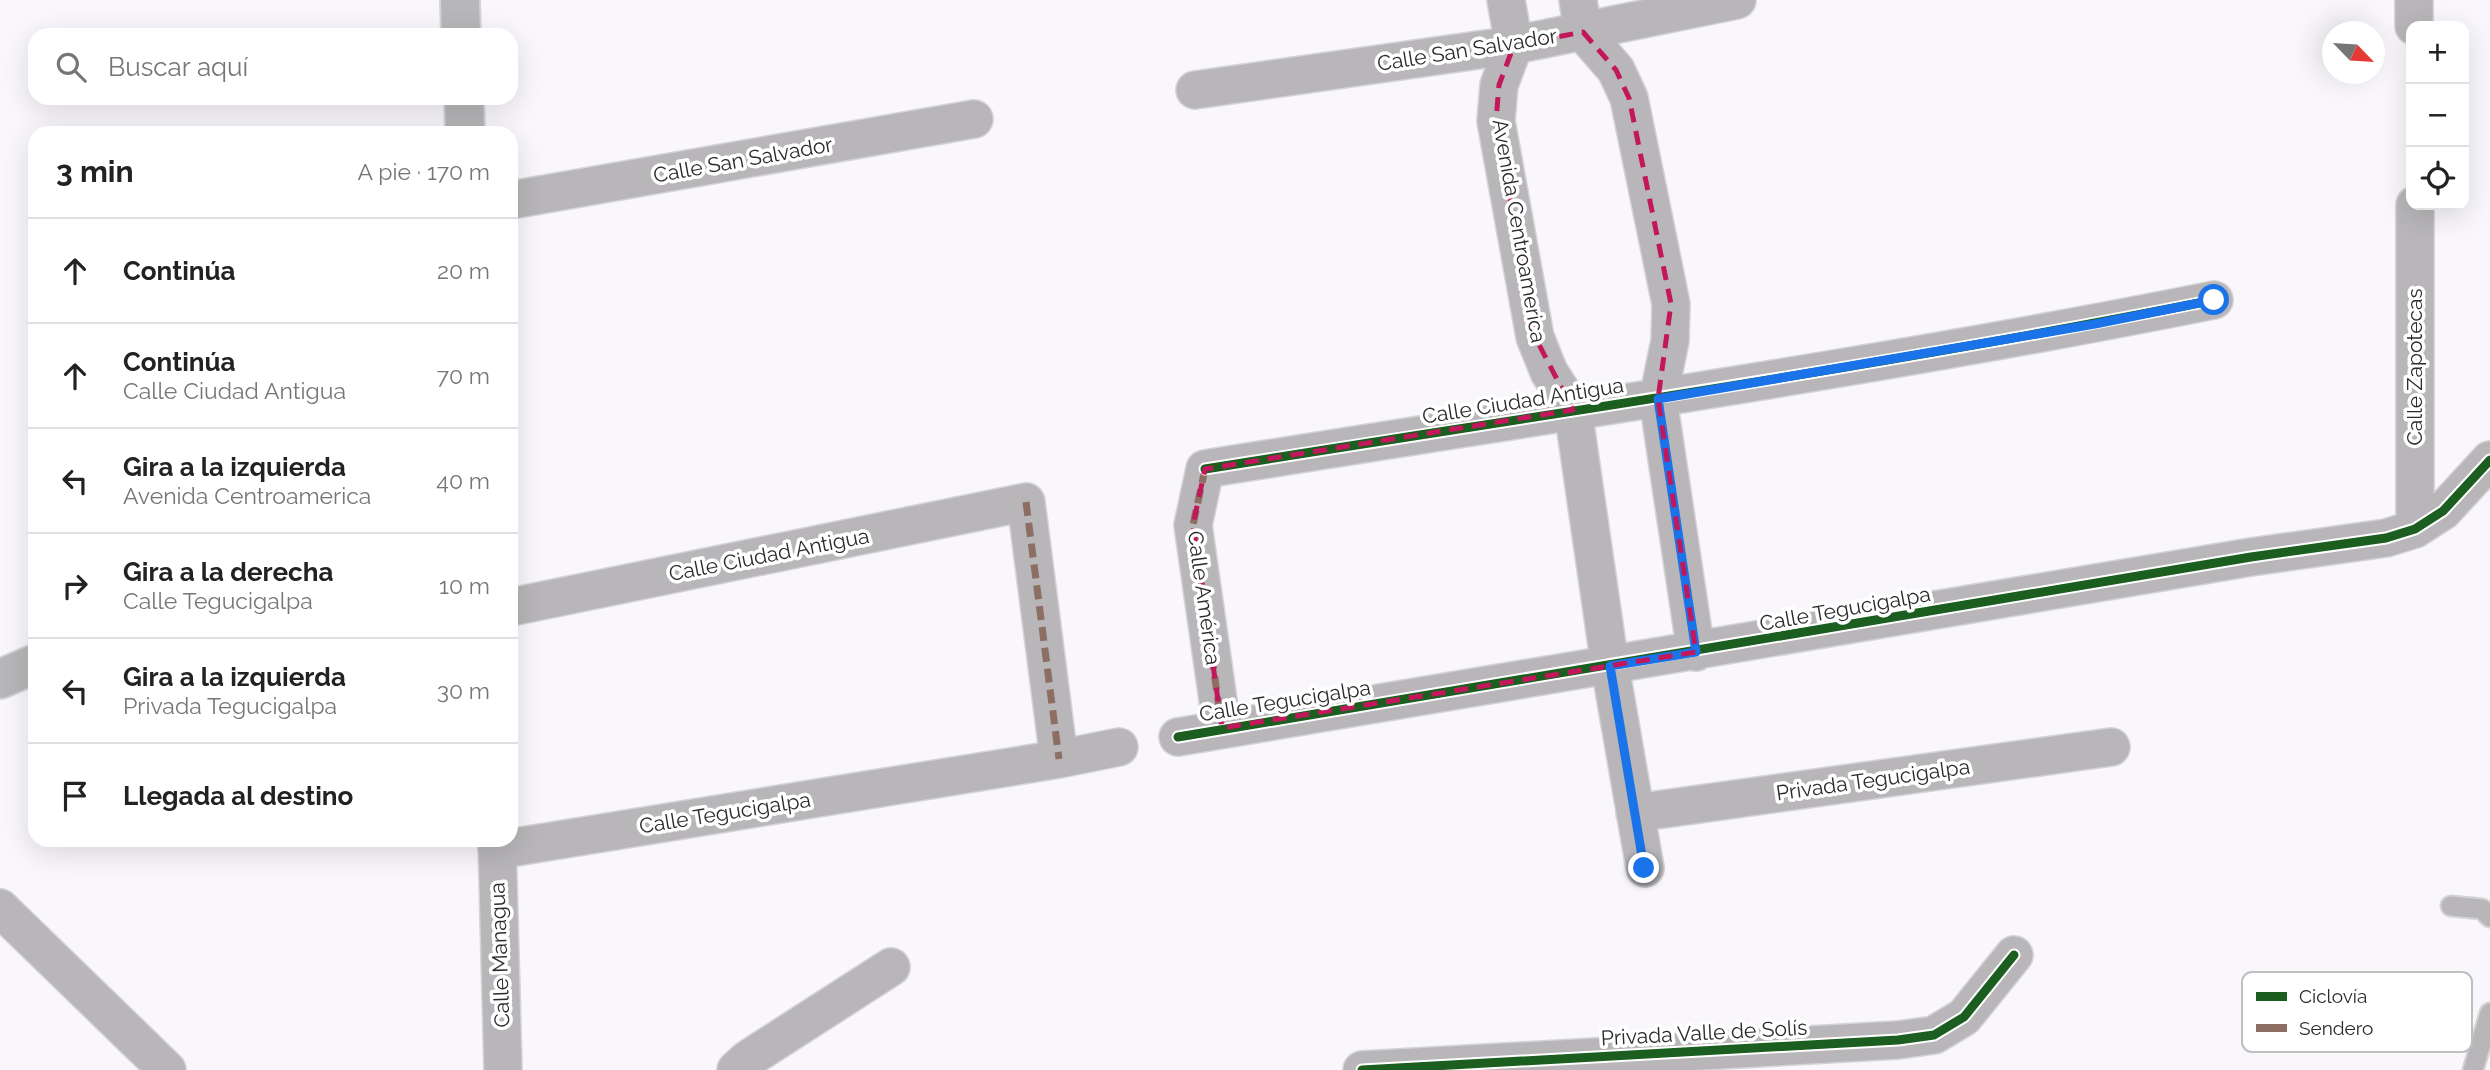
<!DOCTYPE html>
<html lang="es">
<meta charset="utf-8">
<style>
body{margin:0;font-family:Raleway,sans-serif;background:#f6f6f6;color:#222}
.controls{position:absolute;right:21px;top:21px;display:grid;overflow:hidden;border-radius:14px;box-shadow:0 7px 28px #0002}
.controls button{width:63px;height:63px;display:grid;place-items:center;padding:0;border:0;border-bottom:2px solid #e0e0e0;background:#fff;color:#222;font:35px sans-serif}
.compass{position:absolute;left:2322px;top:21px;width:63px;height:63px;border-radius:50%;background:#fff;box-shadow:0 7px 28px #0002;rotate:115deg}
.stop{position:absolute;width:21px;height:21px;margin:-16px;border:5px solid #1a73e8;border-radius:50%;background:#fff}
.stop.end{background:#1a73e8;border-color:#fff;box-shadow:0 2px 7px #0008}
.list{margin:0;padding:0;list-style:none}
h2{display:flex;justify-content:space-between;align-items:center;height:91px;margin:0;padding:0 28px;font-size:30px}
h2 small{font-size:23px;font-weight:400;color:#767676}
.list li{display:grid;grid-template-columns:46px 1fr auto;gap:21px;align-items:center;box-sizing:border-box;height:105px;padding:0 28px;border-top:2px solid #e0e0e0}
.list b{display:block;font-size:26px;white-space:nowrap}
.list p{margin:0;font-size:23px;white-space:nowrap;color:#767676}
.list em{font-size:23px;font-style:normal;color:#767676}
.icon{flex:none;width:38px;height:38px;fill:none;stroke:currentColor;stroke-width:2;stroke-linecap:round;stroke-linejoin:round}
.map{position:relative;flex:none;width:2490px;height:1070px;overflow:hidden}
.search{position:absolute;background:#fff;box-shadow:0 7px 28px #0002;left:28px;top:28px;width:490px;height:77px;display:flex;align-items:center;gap:18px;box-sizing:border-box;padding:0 24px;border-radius:21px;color:#767676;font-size:26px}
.panel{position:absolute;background:#fff;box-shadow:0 7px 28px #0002;left:28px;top:126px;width:490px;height:721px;border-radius:21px}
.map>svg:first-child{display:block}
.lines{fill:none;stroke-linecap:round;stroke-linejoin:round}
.lane-casing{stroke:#d4d3d6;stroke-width:23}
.street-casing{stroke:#d4d3d6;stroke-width:40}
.secondary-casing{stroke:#d4d3d6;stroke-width:42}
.lane{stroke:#b8b6b9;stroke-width:19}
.street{stroke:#b8b6b9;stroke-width:37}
.secondary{stroke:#b7b6b8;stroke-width:38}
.quiet{stroke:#8d6e63;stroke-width:7;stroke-dasharray:14 7;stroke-linecap:butt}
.cycleway-casing{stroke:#fff;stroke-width:13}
.cycleway{stroke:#1b5e20;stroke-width:9}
.route{stroke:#1a73e8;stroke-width:9}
.marked{fill:none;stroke:#c2185b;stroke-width:5;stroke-dasharray:14 9;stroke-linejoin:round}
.labels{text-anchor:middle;stroke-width:7;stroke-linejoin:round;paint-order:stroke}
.street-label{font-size:21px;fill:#2b2a2d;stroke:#fff}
.key{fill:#fff;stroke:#bfbfc0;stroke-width:2}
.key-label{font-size:19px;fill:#2b2a2d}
</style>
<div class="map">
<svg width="2490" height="1070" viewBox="0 0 2490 1070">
<rect width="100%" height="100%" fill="#f9f7fc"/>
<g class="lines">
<defs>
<path id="lane" d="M2451,906L2482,909L2490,917
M2473,1070L2490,1013"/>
<path id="street" d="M1506,0L1514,45L1499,85L1496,121L1535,337L1549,372L1573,410L1610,666L1645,868
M1578,0L1583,32L1616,70L1629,98L1671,304L1670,341L1658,399L1696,652
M2414,0V26
M1195,90L1514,45L1737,0
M511,200L974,119
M2415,205V529
M511,607L1026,502L1059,759
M1222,728L1193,525L1205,469C1541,415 1879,367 2214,300
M1178,737L2251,557L2386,538L2415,529L2443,511L2490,460
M1635,813L2111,747
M497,840L503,1070
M497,850L1059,759L1119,747
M0,908L167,1070
M736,1070L748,1059L891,967
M1362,1070L1898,1040L1934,1035L1964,1017L2014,955"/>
<path id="secondary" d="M460,0L461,35
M464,98L465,133
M0,679L35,664"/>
</defs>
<use href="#lane" class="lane-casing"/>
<use href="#street" class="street-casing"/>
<use href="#secondary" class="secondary-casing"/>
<use href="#lane" class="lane"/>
<use href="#street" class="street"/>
<use href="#secondary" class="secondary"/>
<path class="quiet" d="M1205,469L1193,525L1222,728
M1026,502L1059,759"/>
<defs>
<path id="cycleway" d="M1205,469C1541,415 1879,367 2214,300
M1178,737L2251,557L2386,538L2415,529L2443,511L2490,460
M1362,1070L1898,1040L1934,1035L1964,1017L2014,955"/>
</defs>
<use href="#cycleway" class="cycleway-casing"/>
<use href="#cycleway" class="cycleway"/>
</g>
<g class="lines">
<path class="route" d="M1644,868L1610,666L1696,652L1658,399L2095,324L2214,300"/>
</g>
<path class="marked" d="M1583,32L1616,70L1629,98L1671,304L1658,399L1696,652L1222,728L1193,525L1205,469L1573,410L1535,337L1496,121L1499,85L1514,45Z"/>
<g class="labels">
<g class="street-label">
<text transform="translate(1467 50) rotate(-9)" y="7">Calle San Salvador</text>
<text transform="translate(743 160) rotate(-10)" y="7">Calle San Salvador</text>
<text transform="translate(1519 231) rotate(80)" y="7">Avenida Centroamerica</text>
<text transform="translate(2415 367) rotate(-90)" y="7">Calle Zapotecas</text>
<text transform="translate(1523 401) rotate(-9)" y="7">Calle Ciudad Antigua</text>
<text transform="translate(769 555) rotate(-11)" y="7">Calle Ciudad Antigua</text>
<text transform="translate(1204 598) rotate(82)" y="7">Calle América</text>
<text transform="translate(1845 609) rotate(-10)" y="7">Calle Tegucigalpa</text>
<text transform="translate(1285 701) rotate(-9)" y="7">Calle Tegucigalpa</text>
<text transform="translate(1873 780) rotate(-8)" y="7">Privada Tegucigalpa</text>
<text transform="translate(725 813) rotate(-9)" y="7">Calle Tegucigalpa</text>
<text transform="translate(500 955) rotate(-92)" y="7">Calle Managua</text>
<text transform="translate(1704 1033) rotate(-3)" y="7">Privada Valle de Solís</text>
</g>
</g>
<rect x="2242" y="972" width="230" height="80" rx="10" class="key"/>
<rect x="2256" y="992" width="31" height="9" fill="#1b5e20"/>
<rect x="2256" y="1024" width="31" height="8" fill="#8d6e63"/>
<g class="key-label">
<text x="2299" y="1003">Ciclovía</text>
<text x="2299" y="1035">Sendero</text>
</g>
</svg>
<div class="controls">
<button>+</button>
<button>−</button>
<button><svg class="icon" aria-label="locate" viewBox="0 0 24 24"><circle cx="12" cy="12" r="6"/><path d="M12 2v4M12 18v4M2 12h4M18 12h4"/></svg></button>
</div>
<svg class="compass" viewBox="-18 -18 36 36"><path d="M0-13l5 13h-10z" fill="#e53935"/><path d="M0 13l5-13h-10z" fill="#767676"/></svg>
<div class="stop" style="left:2214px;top:300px"></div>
<div class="stop end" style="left:1644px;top:868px"></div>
<div class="search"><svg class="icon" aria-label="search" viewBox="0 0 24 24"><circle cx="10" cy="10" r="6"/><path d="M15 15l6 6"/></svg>Buscar aquí</div>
<section class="panel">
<h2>3 min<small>A pie · 170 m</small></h2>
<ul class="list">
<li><svg class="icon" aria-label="ahead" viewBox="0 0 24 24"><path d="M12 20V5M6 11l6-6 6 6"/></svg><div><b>Continúa</b></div><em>20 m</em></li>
<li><svg class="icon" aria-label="ahead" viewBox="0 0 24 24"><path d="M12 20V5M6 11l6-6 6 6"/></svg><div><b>Continúa</b><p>Calle Ciudad Antigua</p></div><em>70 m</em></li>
<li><svg class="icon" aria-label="left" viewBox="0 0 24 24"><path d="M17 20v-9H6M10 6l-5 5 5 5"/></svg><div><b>Gira a la izquierda</b><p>Avenida Centroamerica</p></div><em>40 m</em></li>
<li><svg class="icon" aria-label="right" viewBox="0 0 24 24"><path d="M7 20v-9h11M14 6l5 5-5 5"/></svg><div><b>Gira a la derecha</b><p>Calle Tegucigalpa</p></div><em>10 m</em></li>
<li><svg class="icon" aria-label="left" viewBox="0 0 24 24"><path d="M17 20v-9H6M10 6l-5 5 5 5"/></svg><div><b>Gira a la izquierda</b><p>Privada Tegucigalpa</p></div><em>30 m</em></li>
<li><svg class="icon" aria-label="arrive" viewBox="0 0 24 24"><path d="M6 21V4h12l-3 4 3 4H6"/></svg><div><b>Llegada al destino</b></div></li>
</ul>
</section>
</div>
